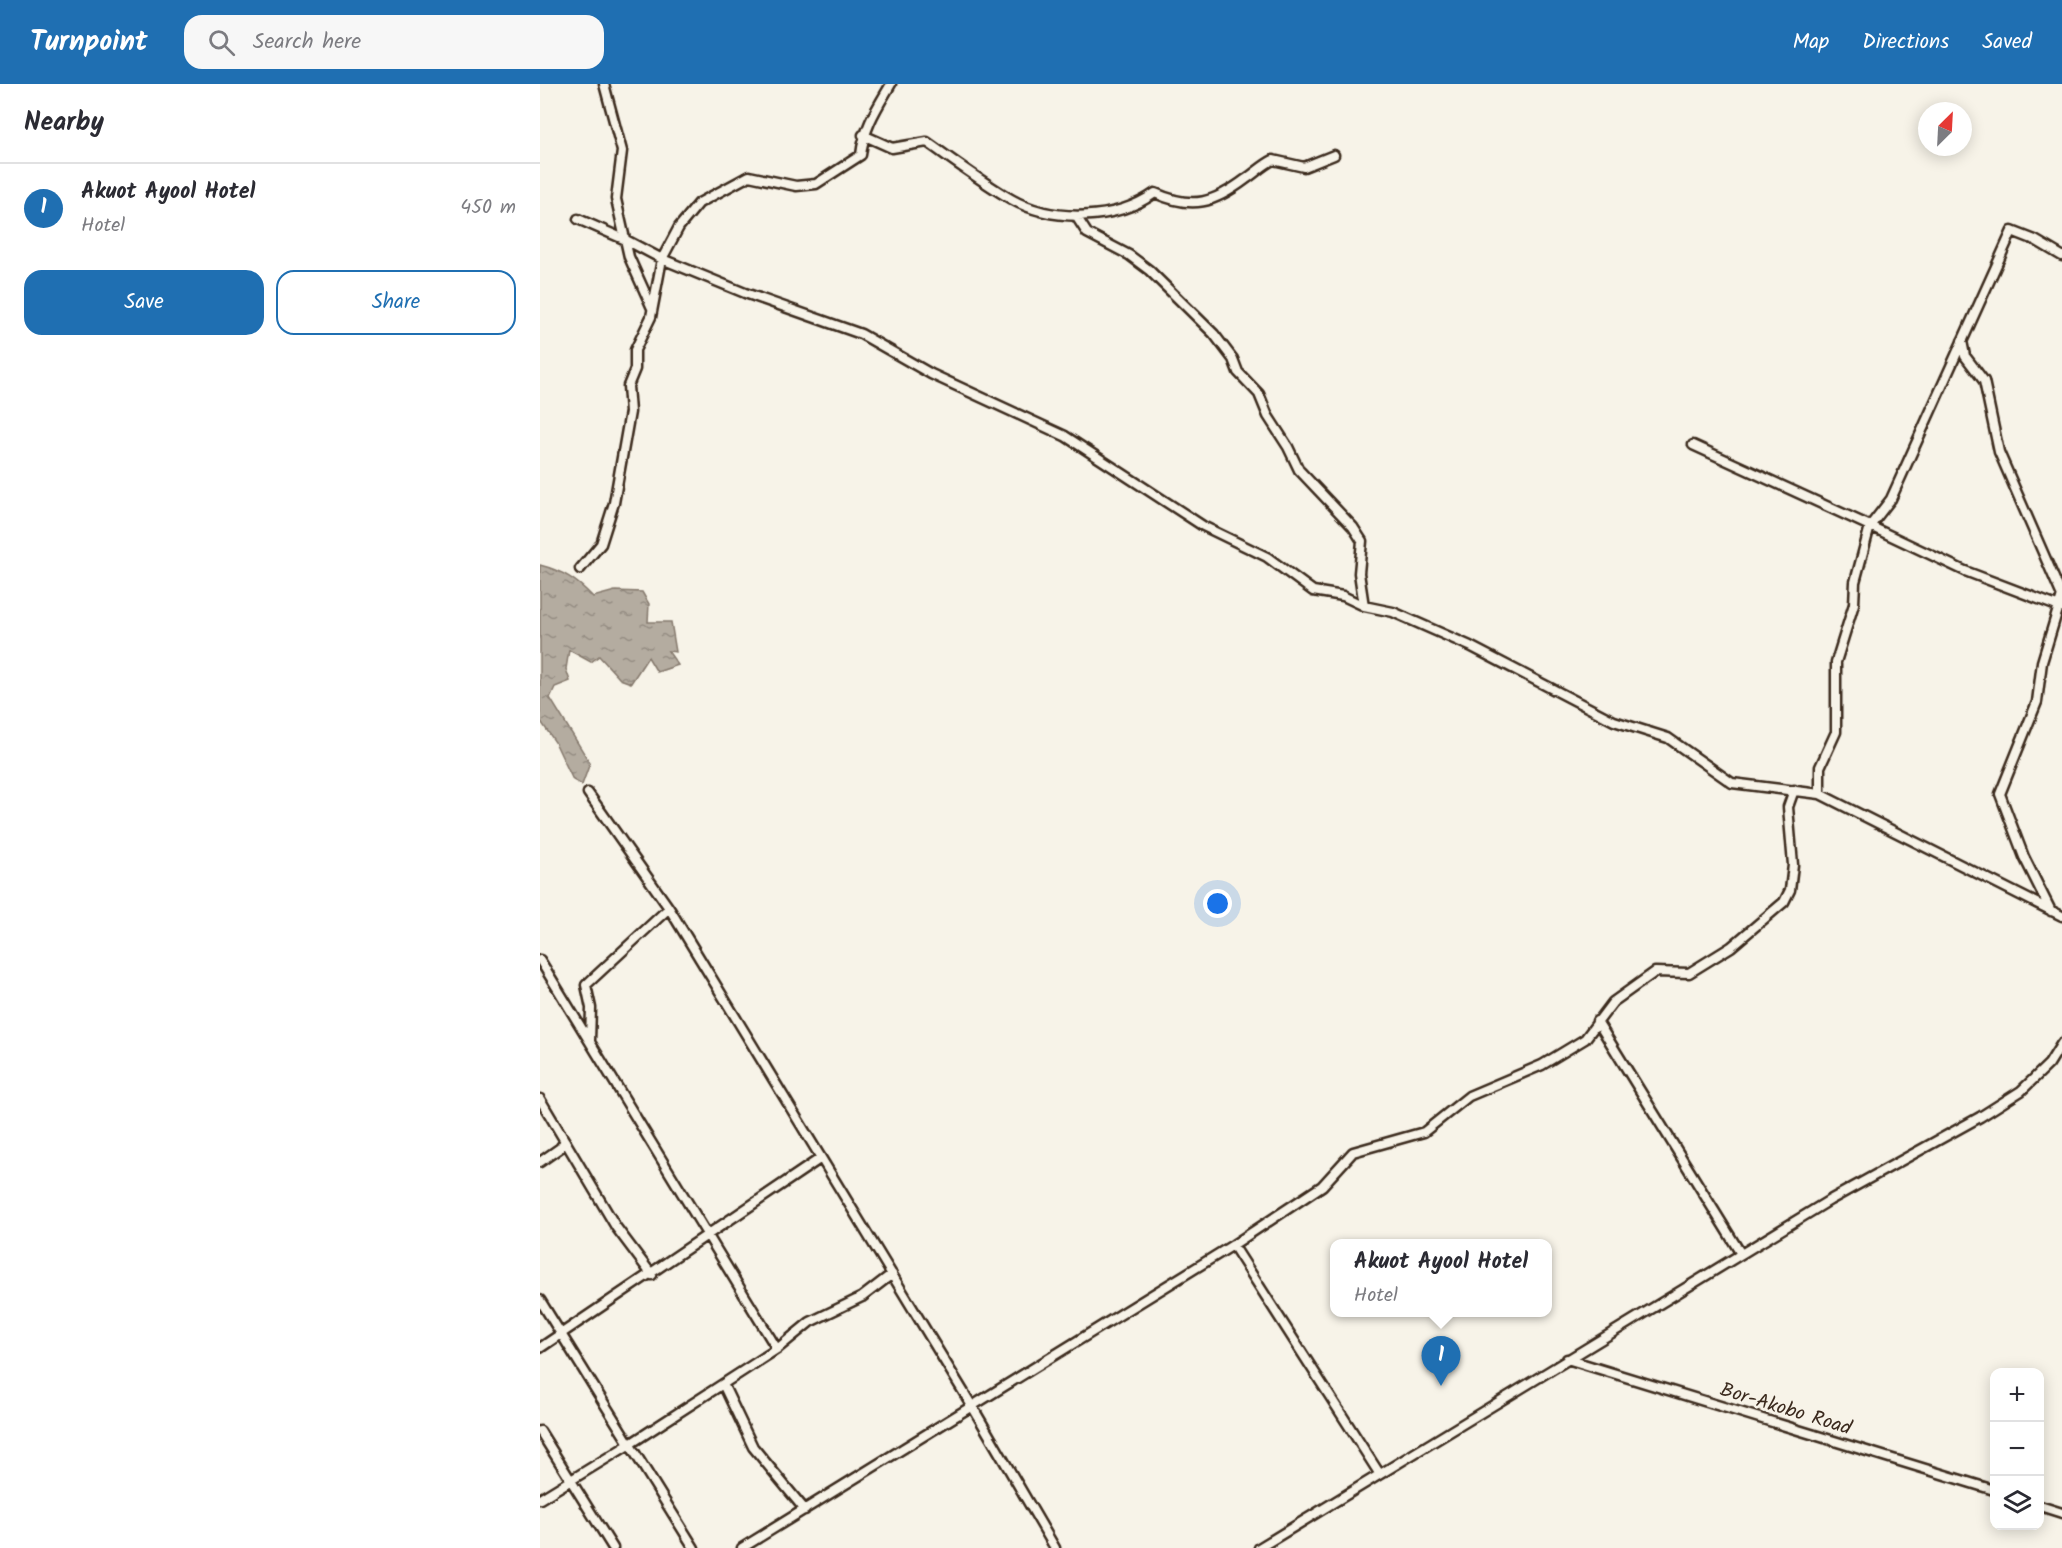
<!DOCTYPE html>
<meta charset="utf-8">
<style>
body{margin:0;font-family:Kalam,sans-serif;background:#f7f7f7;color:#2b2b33}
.controls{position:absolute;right:18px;bottom:18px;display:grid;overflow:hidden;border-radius:12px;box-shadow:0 3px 15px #0003}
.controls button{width:54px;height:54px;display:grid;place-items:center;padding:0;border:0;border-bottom:2px solid #e1e1e2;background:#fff;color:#2b2b33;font:30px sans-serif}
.compass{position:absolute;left:1378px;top:18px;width:54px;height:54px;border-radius:50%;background:#fff;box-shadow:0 3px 15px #0003;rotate:24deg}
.you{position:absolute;left:678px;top:820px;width:21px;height:21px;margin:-15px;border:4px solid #fff;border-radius:50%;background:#1a73e8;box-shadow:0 0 0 9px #1a73e833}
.badge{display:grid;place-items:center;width:39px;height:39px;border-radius:50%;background:#1f6fb2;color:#fff;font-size:20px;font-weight:700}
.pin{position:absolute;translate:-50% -50px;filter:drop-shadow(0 2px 3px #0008)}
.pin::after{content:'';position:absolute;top:32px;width:21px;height:18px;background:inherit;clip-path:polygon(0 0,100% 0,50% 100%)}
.popup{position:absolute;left:790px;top:1155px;width:222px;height:78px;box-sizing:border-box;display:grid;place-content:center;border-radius:12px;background:#fff;filter:drop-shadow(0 2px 4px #0005);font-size:20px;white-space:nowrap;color:#7c7c81}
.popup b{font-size:22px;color:#2b2b33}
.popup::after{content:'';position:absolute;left:50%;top:100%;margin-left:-12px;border:12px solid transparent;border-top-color:#fff}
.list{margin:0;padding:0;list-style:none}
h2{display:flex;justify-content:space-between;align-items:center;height:78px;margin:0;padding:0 24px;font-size:26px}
h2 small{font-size:20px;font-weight:400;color:#7c7c81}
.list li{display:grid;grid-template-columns:39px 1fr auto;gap:18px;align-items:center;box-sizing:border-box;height:90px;padding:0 24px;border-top:2px solid #e1e1e2}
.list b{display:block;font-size:22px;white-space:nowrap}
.list p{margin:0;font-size:20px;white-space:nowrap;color:#7c7c81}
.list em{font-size:20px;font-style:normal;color:#7c7c81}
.actions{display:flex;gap:12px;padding:18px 24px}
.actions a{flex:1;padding:14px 0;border:2px solid #1f6fb2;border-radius:18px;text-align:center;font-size:21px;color:#1f6fb2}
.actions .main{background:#1f6fb2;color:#fff}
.icon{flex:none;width:33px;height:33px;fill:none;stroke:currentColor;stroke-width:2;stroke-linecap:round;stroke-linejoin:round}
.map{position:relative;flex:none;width:1522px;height:1464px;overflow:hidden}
header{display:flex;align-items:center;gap:36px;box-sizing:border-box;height:84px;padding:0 30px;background:#1f6fb2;color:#fff}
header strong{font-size:28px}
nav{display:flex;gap:33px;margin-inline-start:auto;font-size:21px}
.search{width:420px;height:54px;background:#f7f7f7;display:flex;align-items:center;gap:15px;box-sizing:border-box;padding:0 21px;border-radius:18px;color:#7c7c81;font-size:22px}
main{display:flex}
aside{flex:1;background:#fff}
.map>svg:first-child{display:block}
.water{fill:url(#water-ripples);stroke:#84786c;stroke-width:1.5}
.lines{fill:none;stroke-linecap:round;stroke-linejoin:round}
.minor-casing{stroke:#3b2a1e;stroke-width:13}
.minor{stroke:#f7f3e8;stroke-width:8}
.labels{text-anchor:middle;stroke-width:5;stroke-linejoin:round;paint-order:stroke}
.street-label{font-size:20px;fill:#3b2a1e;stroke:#f7f3e8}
</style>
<header>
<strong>Turnpoint</strong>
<div class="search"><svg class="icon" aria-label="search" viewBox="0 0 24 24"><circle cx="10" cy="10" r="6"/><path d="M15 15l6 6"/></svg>Search here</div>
<nav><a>Map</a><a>Directions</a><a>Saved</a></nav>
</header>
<main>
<aside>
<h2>Nearby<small></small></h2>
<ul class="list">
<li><span class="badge">1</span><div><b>Akuot Ayool Hotel</b><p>Hotel</p></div><em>450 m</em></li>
</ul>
<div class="actions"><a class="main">Save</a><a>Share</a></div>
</aside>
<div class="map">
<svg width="1522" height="1464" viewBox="0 0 1522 1464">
<defs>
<pattern id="water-ripples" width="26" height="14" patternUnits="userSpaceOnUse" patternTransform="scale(1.5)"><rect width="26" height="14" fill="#b4aca0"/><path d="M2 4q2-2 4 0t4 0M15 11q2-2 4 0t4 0" fill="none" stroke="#948c82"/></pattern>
</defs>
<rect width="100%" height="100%" fill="#f7f3e8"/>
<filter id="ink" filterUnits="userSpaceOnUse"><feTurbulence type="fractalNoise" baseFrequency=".0167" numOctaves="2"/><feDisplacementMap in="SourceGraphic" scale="12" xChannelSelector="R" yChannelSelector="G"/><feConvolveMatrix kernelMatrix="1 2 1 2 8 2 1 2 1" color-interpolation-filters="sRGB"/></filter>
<g filter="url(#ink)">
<path class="water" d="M0,481C23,487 37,496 53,513L75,507L102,508L109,520L108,538H131L136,568L128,567L138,581L117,588L108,573L91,599L80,595L59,572L51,578L29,566L26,585L30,597L15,603L10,614L50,679L42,701L33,696L15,658L0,636Z"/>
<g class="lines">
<defs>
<path id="minor" d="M64,0L82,67L76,115L89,173L112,224
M323,51L352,64L387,58C414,77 442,98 471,115C513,139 576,137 615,109C653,126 674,119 706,95C715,89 723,81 733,76L764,83L794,71
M536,132L547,149L589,171L609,186L674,250L693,275L698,288L719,310L728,332L748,363L759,386L813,443L822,457L819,489L824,522
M38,135L86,156L122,175L205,209L321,250L391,290L525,352L663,442L727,473L773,507L803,512L824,522L853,528L930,562L1074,637L1128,654L1192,699L1280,710L1522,832
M1522,172L1495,156L1472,147L1351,415L1330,442L1425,487L1522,524
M1422,257L1425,272L1444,297L1459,368L1522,512L1502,578L1497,618L1460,710L1484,773L1511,827
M1153,361L1330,442L1315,498L1314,520L1296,578V648L1280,683V710
M40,485L61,460L74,419L90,328L88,302L95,285V266L111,233L122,175L139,143L159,119L209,92L256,102L276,100L321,71C324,43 337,24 351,0
M48,709L129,824L432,1322L515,1464
M0,876L237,1265
M1057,937L1201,1170
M50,957L51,924L46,901L129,824
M0,1015L76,1143L112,1191
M0,1078L20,1064L25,1057
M693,1161L839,1389
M0,1216L154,1464
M0,1264L281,1074
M1027,1275L1454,1406
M183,1300L213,1363L265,1426
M0,1347L73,1464
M0,1415L90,1360L237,1265L270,1238L322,1213L352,1190
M1500,1422L1522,1429
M202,1464L693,1161L782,1102L813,1068L884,1048L929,1012L1002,981L1045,955L1073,918L1115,888L1149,889L1191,863L1244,818L1250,806L1253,781L1248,723L1254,706
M719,1464L1290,1116L1440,1033L1481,1007L1509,980L1522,959"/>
</defs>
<use href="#minor" class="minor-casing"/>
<use href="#minor" class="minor"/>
</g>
</g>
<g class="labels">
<g class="street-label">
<text transform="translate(1246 1324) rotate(17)" y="7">Bor-Akobo Road</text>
</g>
</g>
</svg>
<div class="controls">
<button>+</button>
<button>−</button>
<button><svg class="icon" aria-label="layers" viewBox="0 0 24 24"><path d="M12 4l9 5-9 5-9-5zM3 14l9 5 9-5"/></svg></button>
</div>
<svg class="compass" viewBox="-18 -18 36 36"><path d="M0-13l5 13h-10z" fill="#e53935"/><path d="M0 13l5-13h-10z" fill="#7c7c81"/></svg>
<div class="you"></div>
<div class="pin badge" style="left:901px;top:1302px">1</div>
<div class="popup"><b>Akuot Ayool Hotel</b>Hotel</div>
</div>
</main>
